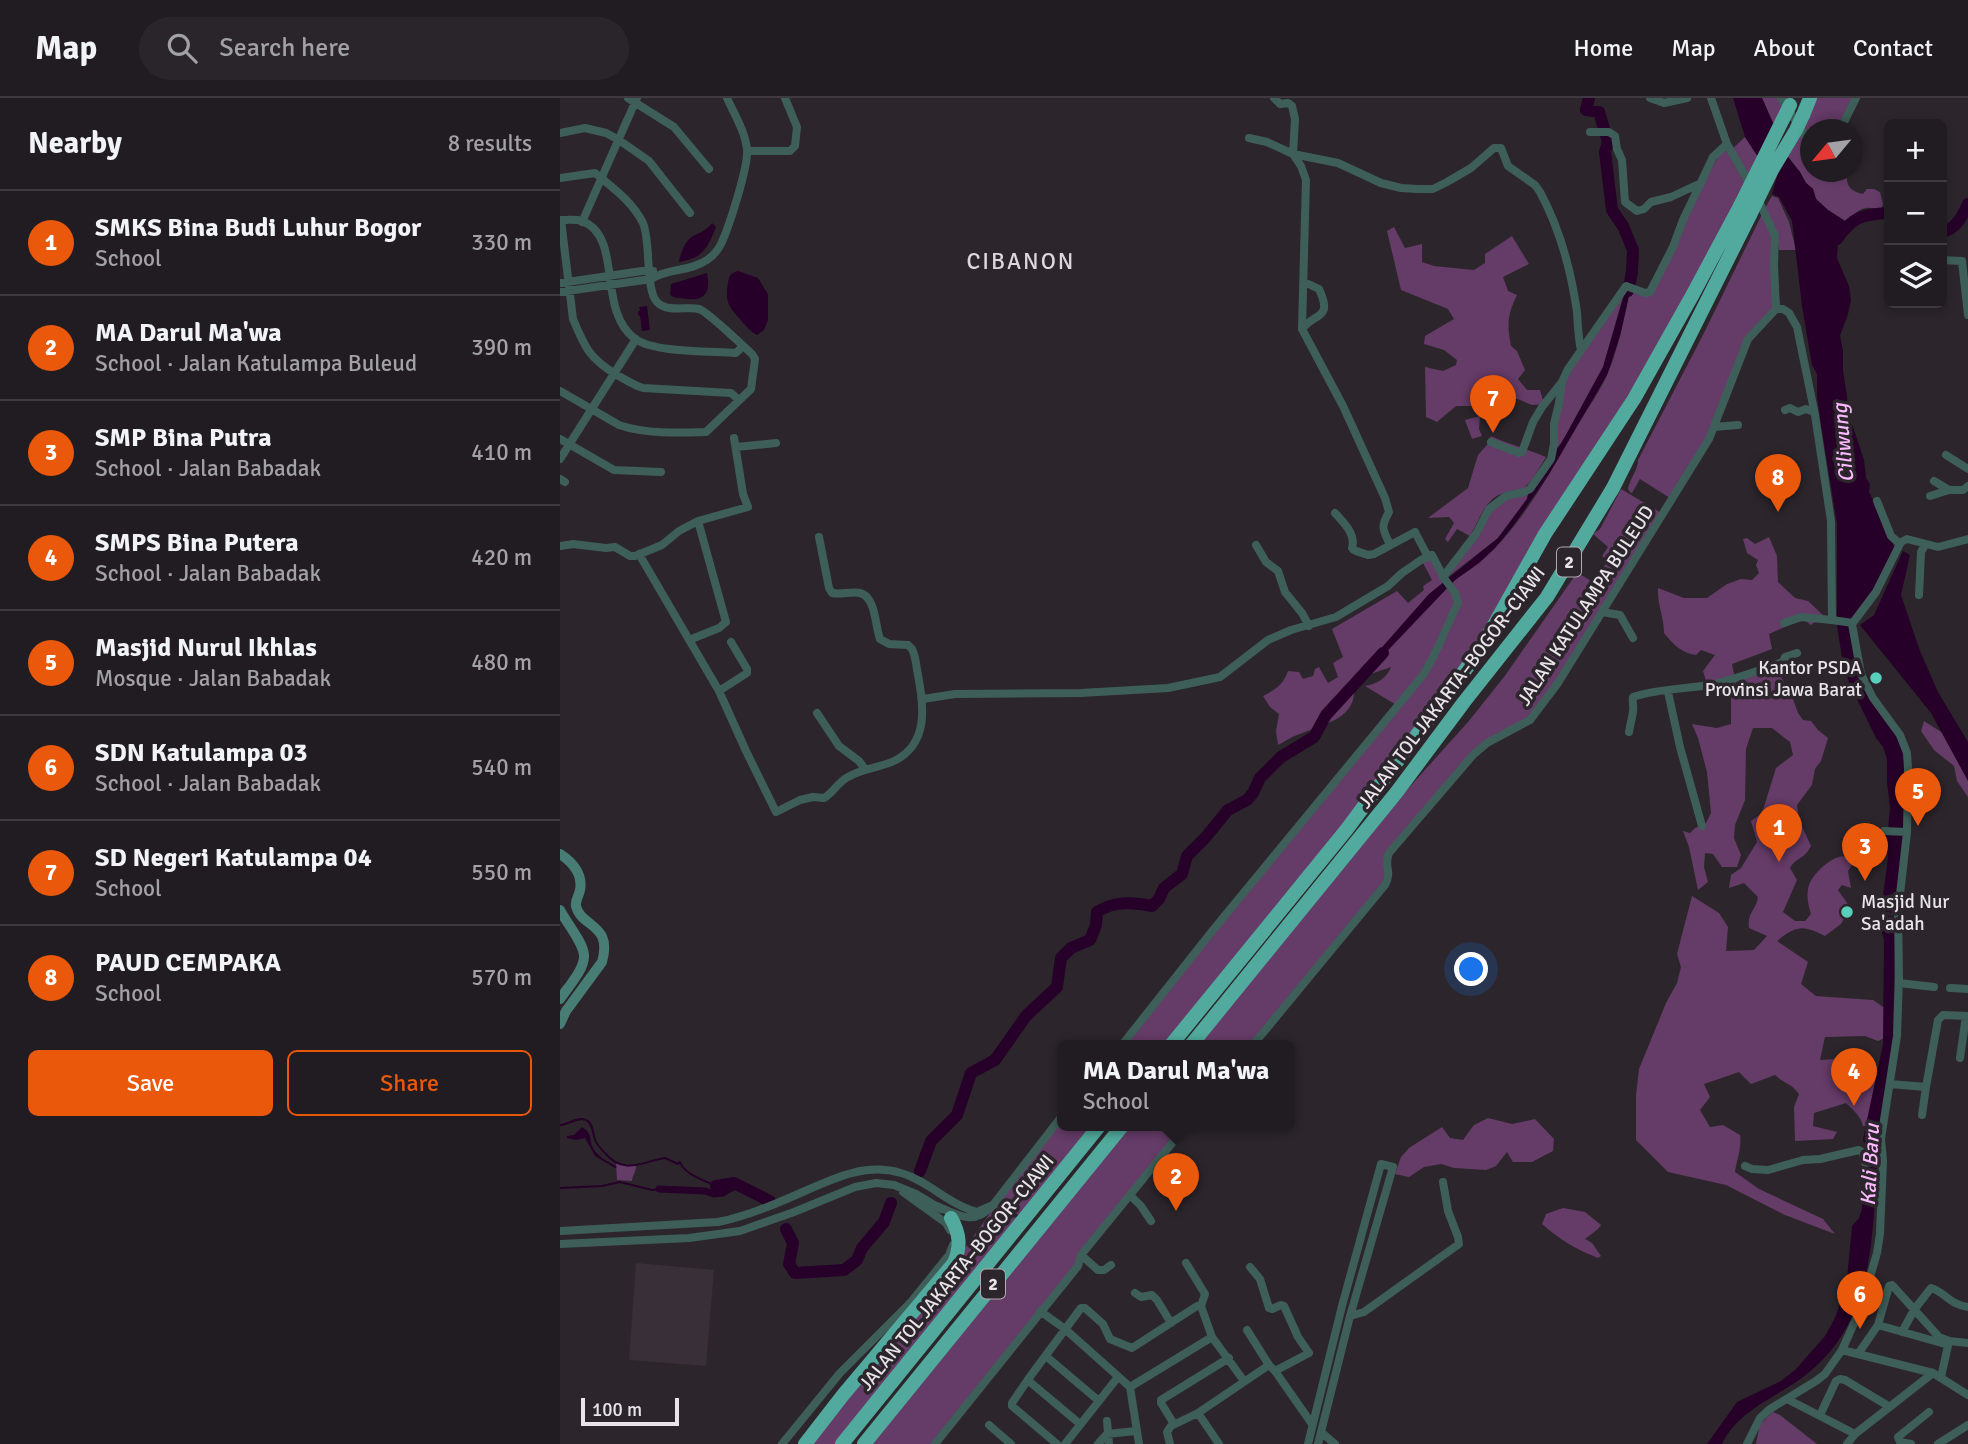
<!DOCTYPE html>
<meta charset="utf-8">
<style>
body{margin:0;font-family:Signika,sans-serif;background:#29252a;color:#f1f3f6}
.controls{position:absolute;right:21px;top:21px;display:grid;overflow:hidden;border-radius:10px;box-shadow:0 4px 10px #0003}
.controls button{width:63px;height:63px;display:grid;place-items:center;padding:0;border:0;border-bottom:2px solid #3e3a3f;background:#211c21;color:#f1f3f6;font:35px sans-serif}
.compass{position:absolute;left:1240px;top:21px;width:63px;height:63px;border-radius:50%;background:#211c21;box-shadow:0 4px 10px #0003;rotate:241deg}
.scale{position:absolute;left:21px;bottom:18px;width:98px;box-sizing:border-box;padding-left:7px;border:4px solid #e8e4e8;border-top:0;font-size:19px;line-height:24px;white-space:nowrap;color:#e8e4e8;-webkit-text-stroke:5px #2c262c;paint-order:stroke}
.you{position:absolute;left:912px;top:872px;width:24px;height:24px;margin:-18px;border:5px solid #fff;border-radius:50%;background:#1a73e8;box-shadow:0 0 0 10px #1a73e833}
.badge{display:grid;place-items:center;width:46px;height:46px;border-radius:50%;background:#ea580c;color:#fff;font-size:23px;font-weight:700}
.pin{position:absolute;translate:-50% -58px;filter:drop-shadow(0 2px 4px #0008)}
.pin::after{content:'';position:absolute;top:37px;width:24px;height:21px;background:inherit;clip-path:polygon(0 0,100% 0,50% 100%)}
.popup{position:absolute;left:497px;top:942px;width:238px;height:91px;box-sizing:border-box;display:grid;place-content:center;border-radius:10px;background:#211c21;filter:drop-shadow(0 2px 5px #0005);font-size:23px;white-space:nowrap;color:#a2a1a5}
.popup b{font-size:26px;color:#f1f3f6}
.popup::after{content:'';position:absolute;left:50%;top:100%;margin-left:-14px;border:14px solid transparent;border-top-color:#211c21}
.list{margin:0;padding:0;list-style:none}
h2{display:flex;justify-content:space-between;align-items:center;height:91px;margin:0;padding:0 28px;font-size:30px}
h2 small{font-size:23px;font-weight:400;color:#a2a1a5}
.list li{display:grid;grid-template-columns:46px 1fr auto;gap:21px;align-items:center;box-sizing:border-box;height:105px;padding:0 28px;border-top:2px solid #3e3a3f}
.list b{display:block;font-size:26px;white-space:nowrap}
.list p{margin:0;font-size:23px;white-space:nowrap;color:#a2a1a5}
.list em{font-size:23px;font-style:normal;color:#a2a1a5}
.actions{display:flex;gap:14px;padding:21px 28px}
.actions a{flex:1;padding:16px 0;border:2px solid #ea580c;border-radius:10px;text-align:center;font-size:24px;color:#ea580c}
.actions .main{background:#ea580c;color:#fff}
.icon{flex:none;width:38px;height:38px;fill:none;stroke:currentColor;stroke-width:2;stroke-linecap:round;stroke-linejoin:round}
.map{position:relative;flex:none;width:1408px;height:1346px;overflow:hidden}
header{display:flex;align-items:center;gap:42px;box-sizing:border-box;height:98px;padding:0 35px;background:#211c21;border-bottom:2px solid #3e3a3f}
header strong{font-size:33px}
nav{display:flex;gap:38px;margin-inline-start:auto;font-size:24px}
.search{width:490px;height:63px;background:#29252a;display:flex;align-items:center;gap:18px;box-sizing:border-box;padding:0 24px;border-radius:38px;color:#a2a1a5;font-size:26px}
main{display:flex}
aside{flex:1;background:#211c21}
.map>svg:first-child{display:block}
.built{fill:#392f39}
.green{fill:#653b67}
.water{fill:#260028}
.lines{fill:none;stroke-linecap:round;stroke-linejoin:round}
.stream{stroke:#260028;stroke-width:2}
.canal{stroke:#260028;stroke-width:7}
.river{stroke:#260028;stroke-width:12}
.street{stroke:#3e5f59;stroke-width:8}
.secondary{stroke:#477d74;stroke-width:10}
.highway{stroke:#51aa9d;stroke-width:14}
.highway-bridge{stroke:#51aa9d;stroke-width:14}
.poi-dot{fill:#5acebd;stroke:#2c262c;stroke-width:2.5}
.labels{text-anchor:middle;stroke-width:7;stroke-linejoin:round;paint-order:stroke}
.shield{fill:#2c262c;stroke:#b0abb0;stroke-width:2}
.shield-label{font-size:18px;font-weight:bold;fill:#e8e4e8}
.street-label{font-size:19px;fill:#e8e4e8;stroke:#2c262c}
.poi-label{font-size:19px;fill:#e8e4e8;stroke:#2c262c;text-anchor:end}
.water-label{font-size:21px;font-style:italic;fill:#fcb9ff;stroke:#2c262c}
.quarter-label{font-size:23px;letter-spacing:2px;fill:#ded6de;stroke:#2c262c}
</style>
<header>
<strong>Map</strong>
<div class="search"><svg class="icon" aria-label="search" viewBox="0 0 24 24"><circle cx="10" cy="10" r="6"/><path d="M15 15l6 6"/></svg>Search here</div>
<nav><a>Home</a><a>Map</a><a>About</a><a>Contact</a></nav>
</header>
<main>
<aside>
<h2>Nearby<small>8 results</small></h2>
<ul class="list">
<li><span class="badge">1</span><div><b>SMKS Bina Budi Luhur Bogor</b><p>School</p></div><em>330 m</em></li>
<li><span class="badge">2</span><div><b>MA Darul Ma'wa</b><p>School · Jalan Katulampa Buleud</p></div><em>390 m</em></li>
<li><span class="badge">3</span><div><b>SMP Bina Putra</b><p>School · Jalan Babadak</p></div><em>410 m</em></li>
<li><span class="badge">4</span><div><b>SMPS Bina Putera</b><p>School · Jalan Babadak</p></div><em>420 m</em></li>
<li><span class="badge">5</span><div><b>Masjid Nurul Ikhlas</b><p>Mosque · Jalan Babadak</p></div><em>480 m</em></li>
<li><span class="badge">6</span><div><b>SDN Katulampa 03</b><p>School · Jalan Babadak</p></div><em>540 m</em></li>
<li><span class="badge">7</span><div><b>SD Negeri Katulampa 04</b><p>School</p></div><em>550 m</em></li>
<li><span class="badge">8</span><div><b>PAUD CEMPAKA</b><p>School</p></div><em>570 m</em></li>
</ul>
<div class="actions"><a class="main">Save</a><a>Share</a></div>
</aside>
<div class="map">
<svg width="1408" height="1346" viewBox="0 0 1408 1346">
<rect width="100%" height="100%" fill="#2c262c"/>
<path class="built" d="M76,1165L154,1172L146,1268L69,1262Z"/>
<path class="green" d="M1202,0H1233L1217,34Z
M1251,0H1296L1280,31L1251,32V74H1287C1286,87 1289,93 1303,96L1307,91H1314L1320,94L1323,106L1321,112C1301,106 1300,113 1285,123L1268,112L1256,101L1253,91L1246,85L1240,74L1224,54Z
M1185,39L1202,65L1180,108L920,552L611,947H561L838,608L805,588C817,586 827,580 831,569L808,577L794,593C795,622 758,628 737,637C731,639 724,644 718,647L716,633L719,616L710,609L703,598C716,591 723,587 728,573L739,574L743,581L753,578L755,571L759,569L768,585L778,579L773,565L783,559L772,531L837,493L848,505L864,492L863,488L872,482L862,463L871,459L880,477L937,403L969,392L967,401L938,440L884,482L888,488C903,475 920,466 934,451C968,416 993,370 1017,328C1027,311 1039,295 1047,277C1059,250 1064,219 1071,190L1085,195L1123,122L1163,50L1171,52Z
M1212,98L1218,100L1229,124L1236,152H1219L1217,138L1204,112Z
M1202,116L1214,143L1220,209L1190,238L1156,329L1113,402L1080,381L1072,395L1070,394L1068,391C1070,380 1078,372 1078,362L1144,235Z
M834,129L845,150L862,146V164L874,168L914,172L925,165V156L952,138L969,166L943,179L948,193L957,197C947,218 947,226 951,248L957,253L965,272L958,281L967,292H980L984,306L972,307L950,298L943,308H896L877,324L866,319L865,269L883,273L896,267L897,262L884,252L864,246L865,238L894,221L888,211L841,192L827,133Z
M1066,188L1043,269L1001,346L993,353L1002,284Z
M920,318L919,331L922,338L912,341L905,322Z
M931,338C950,347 968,351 986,359L972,382L962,392C927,393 925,411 910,438L897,431L888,444L885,441L894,425L889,419L868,420L908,390L918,357L927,347Z
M1061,391L1103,416L976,615L927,645L829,755L830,778L695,947H631L827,714L908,624L944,579L1014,479L1016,474L1033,484L1048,463L1042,458L1048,449L1033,436L1040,431Z
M1209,439L1217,458L1218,484L1235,500L1248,503L1263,517L1251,527L1243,521L1209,536L1212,551L1172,566L1176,586L1199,573L1217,571L1233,601L1238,615L1243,622L1251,623L1258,632L1268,640L1261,663L1255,671L1252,687L1237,707L1239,722L1251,748C1244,762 1236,759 1230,770L1237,782L1223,814L1235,823H1245L1251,816C1248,807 1246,797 1249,787C1253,776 1268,762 1279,759C1280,758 1290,759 1291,759L1292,767L1288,773L1291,790L1282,787L1278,792L1290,809L1281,826L1265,838C1243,827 1237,827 1217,843L1248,864L1241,886L1256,898L1313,902L1326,911L1327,939L1318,943L1305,938L1265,939L1260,962L1291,960L1298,976L1317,983L1307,1028H1303C1301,1018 1293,1012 1286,1005L1254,1015L1253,1028L1277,1034L1273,1041L1235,1043L1234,1009L1239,996C1230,984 1224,986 1215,977L1191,986L1179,974L1144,986L1150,999L1140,1012L1150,1029L1163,1027L1180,1037C1182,1050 1177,1060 1175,1074L1199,1091L1263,1121L1275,1136L1225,1117L1166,1087L1108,1074L1076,1042V997L1079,971L1106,905L1117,885L1121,869L1117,856L1132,798L1159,815L1168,829L1166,853L1194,852L1207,838L1189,830C1187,814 1196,813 1198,799L1184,785L1169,790L1171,777L1181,770L1197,744L1191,723L1202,715L1216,670L1233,657L1230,644L1212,630H1193L1186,651L1185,702L1175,727L1174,740L1181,757L1177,769H1162L1153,756L1145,755L1144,769L1148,784L1138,792L1129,749L1123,733L1130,735L1135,730L1146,725L1151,715L1147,674L1138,640L1132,626L1157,630L1171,626V593L1163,588L1146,583L1143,573L1155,557L1141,552L1136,557C1121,555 1113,546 1104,535C1104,518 1097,507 1098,490L1124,500H1147L1167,486L1181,481L1192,482L1199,475L1196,467L1198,462L1187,455L1183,441L1187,440L1195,446Z
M1364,623L1386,637L1408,678V699L1397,683L1394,668L1374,652L1361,633Z
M928,1020L952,1026L975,1021L994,1041L993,1053L972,1064H953L947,1054L936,1068L926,1072L894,1070L881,1066L864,1069L849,1079L835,1076L841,1059L849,1050L882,1029L890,1040L903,1042L914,1027Z
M502,1021V1027H539L460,1119L442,1101Z
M563,1027H628L521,1157L518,1168L374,1346H304Z
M56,1065L76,1068C76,1075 72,1077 72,1083L57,1082Z
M439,1103C447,1108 450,1116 458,1122L282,1346H245L394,1165Z
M1003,1110L1025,1114L1041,1127L1038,1131L1025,1141L1032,1145L1041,1158L1038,1160C1017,1152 999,1141 982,1126L986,1116Z
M1213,1314L1220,1317L1257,1346H1196L1200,1326Z"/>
<path class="water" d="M1173,0H1202L1217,34L1202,65L1185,39Z
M1224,54L1240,74L1246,85L1253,91L1256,101L1268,112L1285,123L1286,129L1278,145L1277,160L1289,188L1291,202L1288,216L1280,238L1283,252V273L1287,298L1288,314L1304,362L1306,380L1310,386L1309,394L1329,435L1335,452L1304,509L1294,523L1277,521V426L1261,327L1257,298V276L1252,267L1242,208L1232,123L1219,99L1212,96Z
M152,125L156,129C147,151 143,160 119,164C120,157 125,142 133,138C141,134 146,133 152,125Z
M178,173L198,180L208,196V222L204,232L197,237C191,234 189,231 184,226C171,210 164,208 168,185C169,177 171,175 178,173Z
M147,175C151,193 146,203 127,201C120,200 116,201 110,197L111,186Z
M1070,177L1073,179L1060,238L1047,277L989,376L953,428L935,450L919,465L895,482L813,568L809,564L869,496L938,440L967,401L969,392L993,353L998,350L1006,337L1043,269Z
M87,208L90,232L82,233L80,218L78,217V213H80L79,209Z
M1343,453L1350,457L1341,497L1360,553L1378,594L1408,644V683L1371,615L1300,527L1314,517Z
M1277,527H1291L1303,588L1291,592L1282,560Z
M1303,590C1318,614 1342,638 1347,666C1351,688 1343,710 1345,731H1328L1330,710L1327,684V661L1323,649L1316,640L1293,593Z
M1325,735H1344L1336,816L1321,812L1328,760Z
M1321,816L1335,819L1333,945L1323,1003L1317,1062H1308L1303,1041L1323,946L1324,841L1321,832Z
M22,1029C34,1037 28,1040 33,1050C37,1058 49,1064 57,1069L55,1070L35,1058L25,1040L16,1042L7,1040V1038L14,1037Z
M1307,1066H1317C1312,1147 1313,1230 1239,1282C1212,1301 1177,1314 1162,1346H1147L1177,1304L1221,1283L1236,1271L1265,1238L1274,1222L1286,1191L1292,1128L1299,1120L1302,1111V1093L1306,1085Z"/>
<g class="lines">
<path class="stream" d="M0,1027C7,1027 19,1018 26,1022C33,1025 33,1036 35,1042C37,1047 41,1051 45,1055C64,1078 84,1063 105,1060L118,1066L120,1064C125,1077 144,1082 156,1088
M0,1090L42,1088L60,1084L92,1092L99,1091"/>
<path class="canal" d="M99,1091L145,1093L154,1096L163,1095L178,1086"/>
<path class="river" d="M1029,0L1026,12L1039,14L1048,44L1045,54L1052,112L1063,128L1073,152L1072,174L1068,193
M1382,134C1396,131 1402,119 1408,106
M1277,141C1292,119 1303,116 1329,115
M360,1073L371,1043L397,1017L411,975L435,962L466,918L497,889L501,860L511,850L530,842L536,827L537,814C554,803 572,804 592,808L599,801L604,790L622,776L627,758L645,740L668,712L687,702L693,695L700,680L721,659L754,639L766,617L823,555
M156,1088L174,1085L210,1103
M226,1131L233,1145L229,1166L235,1175L284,1172L297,1162L302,1150L324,1124L331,1105"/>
<path class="street" d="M68,0L114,29L149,71
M714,0L720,6L728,5L732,8L735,21L733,56L741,68L746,82L742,231L783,308L825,400L829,414C820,430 823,431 830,447
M1090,0L1104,5L1127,0
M1151,0L1167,46L1191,88
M1221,0L1251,47
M1280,32L1296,0
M1030,34H1049L1055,38L1057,51L1062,62L1065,104L1077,113L1084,111L1091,104L1111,99L1141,85
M0,35L25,30L46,35L59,42L89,63L130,115
M689,40L707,44L733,56L778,65L821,85L841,90L858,91H873L887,84L911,70L934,50H941L948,68L975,87L980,94C1000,131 1011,172 1017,214C1018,227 1018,239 1021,252
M187,53H230L235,48L237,29L225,0
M0,80L35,75C53,90 72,103 83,125C91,143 85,191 97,204C107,215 127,208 139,211C147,213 183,248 192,256L195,261L191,291L146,334C118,335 85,336 59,327L0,293
M1197,99L1215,138L1214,167L1216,211
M0,122C7,122 15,121 22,123C64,139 36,212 75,241C96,255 150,253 176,255L183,248
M1,122L13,221C25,250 30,261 57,277C66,282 73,287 83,290L171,295L179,302
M22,124L77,0
M1382,162L1402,163L1408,217
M0,185L89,172L93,173
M0,194L91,181C108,170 129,174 147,162C153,158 158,152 161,146C169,129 189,67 187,51C185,33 174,16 167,0
M1216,211H1223L1229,215L1237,229L1255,317L1271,423L1272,522L1293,525
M742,231C756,214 773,221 759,191L744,184
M1225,312L1230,310L1238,314L1246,311L1254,314
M1154,329L1178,327
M0,341L54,372L101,374
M931,344L959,355L962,354L973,324L982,309L1002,284
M176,349L216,345
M1386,357L1408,371
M0,361L76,241
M0,381L5,384
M1374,383L1389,392
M1370,398L1389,392H1403L1408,388
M1317,403L1331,438L1340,446
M775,415C784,425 796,436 792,450C795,454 803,455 808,457L814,456L855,434L868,459
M696,447L706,464L718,473L725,494L742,515L749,528
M0,448L13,446L46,450L55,449L70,458H75L102,447L119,433L138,423
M79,456L159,593L186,653L216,714L240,702L253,699L264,700C273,695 278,684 288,679C303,670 319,670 334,663C369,646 364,608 358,577C356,568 356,559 352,551L348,547L329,546L320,541C315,528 316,499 300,495C291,493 281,497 272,495L269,490L259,439
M883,479L916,436L929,411L946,398L964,394L970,391L991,361L994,346V326L999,305L1002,284L1008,271L1066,188L1085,195L1090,194L1113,149L1123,122L1153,59L1167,46
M1359,497L1361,454L1365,447
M1042,514L1060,517L1073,540
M1224,525L1241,519L1272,522
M129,542L159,530L166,524L138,423L188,409L183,396L174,340
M159,593L187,575V571L171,544
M1108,594L1120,649L1142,728
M363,601L395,596L521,595L608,590L660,579L708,542L731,532L776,519L828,488L842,475L861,462L872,457L884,480L895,495L898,505C886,529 878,554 863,577L653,832L562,947
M257,615L279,648L299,663L305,671
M1069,634C1070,627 1072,621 1073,614C1074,609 1072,604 1073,599C1096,591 1124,591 1149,587C1175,582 1199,572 1223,564L1225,559L1237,555
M1324,733L1347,734
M1339,885L1374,889
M1390,890L1408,891
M693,947L825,787C833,772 823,769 829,755L913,657L927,645L970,622L998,585L1149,341L1188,241L1216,211
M1400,960L1406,918
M1330,986L1366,989L1378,922L1383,917L1408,918
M1362,1017L1366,989
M1185,1068L1192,1071L1208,1072L1243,1062L1260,1061L1299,1052L1303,1055L1305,1065L1323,1063
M343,1094L386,1125L390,1132
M570,1097L581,1108L591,1123
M433,1107L502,1018
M0,1133L158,1124C182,1119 206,1110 229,1100C265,1085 301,1063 341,1075C369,1083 389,1107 417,1114L433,1107C414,1128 399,1118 377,1108
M0,1146L129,1140L180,1133L234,1114L295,1089L316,1085L334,1087L356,1096L381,1111
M521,1157L538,1172H544L551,1167
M626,1165L645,1196L641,1208
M690,1169L700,1181L709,1210L712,1211L721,1207L724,1208L738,1239L749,1255L715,1273
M575,1195L581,1199L592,1197L597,1202L611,1225
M480,1213L505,1231L570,1289L579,1346
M790,1218L804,1214L899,1146L898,1139L888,1113L883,1084
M1318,1227L1385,1246
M687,1232L709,1267
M1342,1234L1354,1212L1371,1190C1385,1194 1390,1207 1408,1209
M1282,1252L1373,1275L1408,1297
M1298,1256L1318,1227L1329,1188L1332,1187L1379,1239L1389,1243L1408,1245
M487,1259L539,1303
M1381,1279L1389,1243
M469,1280L452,1305V1308L497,1346
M570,1289L652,1239L684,1283
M1227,1301L1295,1336
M638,1315L659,1346
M1260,1317L1276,1283L1280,1281L1285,1282L1330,1309
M547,1323L549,1346
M520,1326L470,1284L469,1280L521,1210H525L543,1226L550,1241L572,1250L637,1208H641L652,1239
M614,1326L601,1305V1302L669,1260
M429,1327L451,1346
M761,1334L775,1346
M222,1346L280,1275L351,1204L389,1157L393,1147
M375,1346L518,1168L521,1157L627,1027
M505,1346L558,1279
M538,1346L547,1336L576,1333
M610,1346L607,1334L611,1328L638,1315L709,1267L715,1273L752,1326
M748,1346L782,1208L821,1066L833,1069L790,1218L758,1346
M1187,1346L1200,1320L1210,1311L1256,1283L1265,1276L1282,1252L1301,1210L1317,1155L1320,1136L1323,1063L1321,1041L1337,938L1339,879L1338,814L1347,734L1348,670L1347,655L1340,637L1313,600L1301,576L1292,526L1316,494L1341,444L1347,441L1378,449L1408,441
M1287,1346L1295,1336L1373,1275
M1351,1346L1340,1344L1338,1339L1369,1314
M1378,1346L1408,1327"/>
<path class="secondary" d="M0,756C12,764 23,776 20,792C19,798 15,802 16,808C21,830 53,825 42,864L6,913L0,926
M0,812C6,824 23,844 24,857C25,871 8,889 0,901"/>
<path class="highway" d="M1243,17L1250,0
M611,947L787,731L920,552L985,436L1074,301L1133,196L1180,108
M631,947L836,695L904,604L987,499L1053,390L1190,117
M245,1346L283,1297L394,1165C401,1148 400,1136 391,1120
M282,1346L540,1027
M304,1346L563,1027"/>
<path class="highway-bridge" d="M1180,108L1230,7
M1190,117L1212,72L1236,32L1243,17"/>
</g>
<g class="poi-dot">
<circle cx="1316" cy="580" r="7"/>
<circle cx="1287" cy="814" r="7"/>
</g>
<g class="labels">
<g class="shield">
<rect x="997" y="449.5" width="24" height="29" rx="5"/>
<rect x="421" y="1171.5" width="24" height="29" rx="5"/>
</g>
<g class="shield-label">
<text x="1009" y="470">2</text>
<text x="433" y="1192">2</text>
</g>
<g class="street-label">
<text transform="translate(1025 507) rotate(-57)" y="7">JALAN KATULAMPA BULEUD</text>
<text transform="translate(891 589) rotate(-53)" y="7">JALAN TOL JAKARTA–BOGOR–CIAWI</text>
<text transform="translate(396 1174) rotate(-51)" y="7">JALAN TOL JAKARTA–BOGOR–CIAWI</text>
</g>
<g class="poi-label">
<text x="1302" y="576">Kantor PSDA<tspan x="1302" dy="22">Provinsi Jawa Barat</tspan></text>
<text x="1301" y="810" text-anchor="start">Masjid Nur<tspan x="1301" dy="22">Sa'adah</tspan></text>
</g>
<g class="water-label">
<text transform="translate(1283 345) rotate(-95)" y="7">Ciliwung</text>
<text transform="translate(1310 1067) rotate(-87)" y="7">Kali Baru</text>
</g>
<g class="quarter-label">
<text x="461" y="171">CIBANON</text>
</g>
</g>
</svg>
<div class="controls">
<button>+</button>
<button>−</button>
<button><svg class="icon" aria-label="layers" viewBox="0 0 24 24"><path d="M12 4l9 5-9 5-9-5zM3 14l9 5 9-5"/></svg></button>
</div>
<svg class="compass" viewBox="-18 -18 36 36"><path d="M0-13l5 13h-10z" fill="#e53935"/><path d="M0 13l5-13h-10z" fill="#a2a1a5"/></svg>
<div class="scale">100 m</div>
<div class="you"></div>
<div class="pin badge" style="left:1219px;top:764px">1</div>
<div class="pin badge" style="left:616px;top:1113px">2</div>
<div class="popup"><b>MA Darul Ma'wa</b>School</div>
<div class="pin badge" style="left:1305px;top:783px">3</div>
<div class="pin badge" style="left:1294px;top:1008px">4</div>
<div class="pin badge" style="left:1358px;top:728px">5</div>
<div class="pin badge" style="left:1300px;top:1231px">6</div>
<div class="pin badge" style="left:933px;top:335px">7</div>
<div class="pin badge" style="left:1218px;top:414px">8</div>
</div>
</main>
